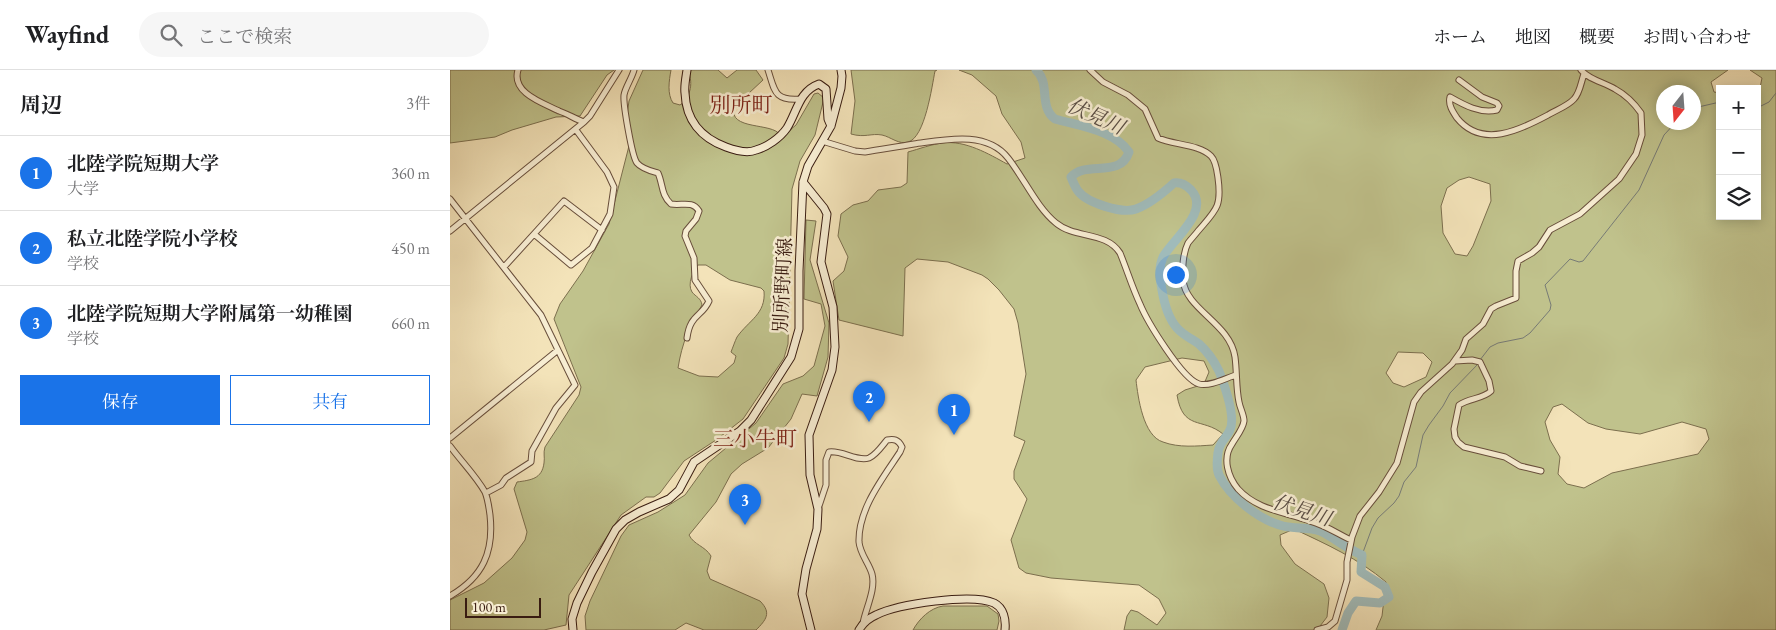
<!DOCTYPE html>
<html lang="ja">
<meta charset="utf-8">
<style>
body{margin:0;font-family:"EB Garamond","Noto Serif JP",serif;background:#f6f6f6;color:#202124}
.controls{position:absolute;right:15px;top:15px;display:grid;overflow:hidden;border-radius:0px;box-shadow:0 2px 12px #0003}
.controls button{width:45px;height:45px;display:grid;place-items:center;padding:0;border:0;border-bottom:1px solid #e0e0e0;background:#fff;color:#202124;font:25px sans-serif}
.compass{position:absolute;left:1206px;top:15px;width:45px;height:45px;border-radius:50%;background:#fff;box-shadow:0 2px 12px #0003;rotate:197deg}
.scale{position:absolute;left:15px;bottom:12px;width:76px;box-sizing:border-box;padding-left:5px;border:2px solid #391c11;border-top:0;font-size:14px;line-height:18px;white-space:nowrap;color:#391c11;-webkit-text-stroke:4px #f7edd2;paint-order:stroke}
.you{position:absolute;left:725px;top:204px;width:18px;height:18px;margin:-12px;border:4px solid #fff;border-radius:50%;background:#1a73e8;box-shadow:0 0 0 8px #1a73e833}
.badge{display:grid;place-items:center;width:32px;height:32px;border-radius:50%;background:#1a73e8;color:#fff;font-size:16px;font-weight:700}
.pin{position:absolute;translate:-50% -41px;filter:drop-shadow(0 1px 2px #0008)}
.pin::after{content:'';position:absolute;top:26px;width:18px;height:15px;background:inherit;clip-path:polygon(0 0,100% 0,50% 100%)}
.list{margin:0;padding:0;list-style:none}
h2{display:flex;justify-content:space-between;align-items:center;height:65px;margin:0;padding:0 20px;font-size:21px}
h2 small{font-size:16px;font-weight:400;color:#757577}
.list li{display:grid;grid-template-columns:32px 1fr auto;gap:15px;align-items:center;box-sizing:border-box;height:75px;padding:0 20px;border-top:1px solid #e0e0e0}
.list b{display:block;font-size:19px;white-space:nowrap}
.list p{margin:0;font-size:16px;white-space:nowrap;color:#757577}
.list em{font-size:16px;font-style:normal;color:#757577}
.actions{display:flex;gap:10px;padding:15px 20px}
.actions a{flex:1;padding:11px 0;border:1px solid #1a73e8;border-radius:0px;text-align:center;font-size:18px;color:#1a73e8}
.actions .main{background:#1a73e8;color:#fff}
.icon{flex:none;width:28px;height:28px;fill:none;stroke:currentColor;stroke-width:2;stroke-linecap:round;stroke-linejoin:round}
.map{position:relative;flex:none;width:1326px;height:560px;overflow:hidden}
header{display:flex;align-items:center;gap:30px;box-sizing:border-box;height:70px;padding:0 25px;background:#fff;border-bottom:1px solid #e0e0e0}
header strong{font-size:24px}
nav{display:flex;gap:28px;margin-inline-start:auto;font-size:18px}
.search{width:350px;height:45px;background:#f6f6f6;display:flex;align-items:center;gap:12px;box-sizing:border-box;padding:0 18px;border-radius:28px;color:#757577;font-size:19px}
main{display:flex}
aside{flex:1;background:#fff}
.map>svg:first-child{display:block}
.green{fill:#c0c28c;stroke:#7c6f4e;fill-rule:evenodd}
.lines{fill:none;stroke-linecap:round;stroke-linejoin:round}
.stream{stroke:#777b76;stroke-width:1}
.river{stroke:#a0bbba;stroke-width:9}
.street-casing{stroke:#684e3b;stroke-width:7}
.secondary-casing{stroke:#391c11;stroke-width:9}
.street{stroke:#f7edd2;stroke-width:5}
.secondary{stroke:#f7edd2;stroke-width:7}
.labels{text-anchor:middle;stroke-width:5;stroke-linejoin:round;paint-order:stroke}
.street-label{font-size:19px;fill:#391c11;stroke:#f7edd2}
.water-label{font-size:20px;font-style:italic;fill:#584c44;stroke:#f7edd2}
.quarter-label{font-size:21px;fill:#7a1f14;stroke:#f7edd2}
</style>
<header>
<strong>Wayfind</strong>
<div class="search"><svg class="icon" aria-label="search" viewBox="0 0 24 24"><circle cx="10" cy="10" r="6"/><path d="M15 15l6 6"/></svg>ここで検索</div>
<nav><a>ホーム</a><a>地図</a><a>概要</a><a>お問い合わせ</a></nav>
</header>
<main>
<aside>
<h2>周辺<small>3件</small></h2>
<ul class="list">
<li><span class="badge">1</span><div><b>北陸学院短期大学</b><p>大学</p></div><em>360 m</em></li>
<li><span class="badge">2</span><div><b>私立北陸学院小学校</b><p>学校</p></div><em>450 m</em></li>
<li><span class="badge">3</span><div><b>北陸学院短期大学附属第一幼稚園</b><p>学校</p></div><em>660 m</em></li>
</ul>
<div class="actions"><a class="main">保存</a><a>共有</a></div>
</aside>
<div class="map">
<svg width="1326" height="560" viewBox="0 0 1326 560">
<rect width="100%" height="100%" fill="#f3e3b9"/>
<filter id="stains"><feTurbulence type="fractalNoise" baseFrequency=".004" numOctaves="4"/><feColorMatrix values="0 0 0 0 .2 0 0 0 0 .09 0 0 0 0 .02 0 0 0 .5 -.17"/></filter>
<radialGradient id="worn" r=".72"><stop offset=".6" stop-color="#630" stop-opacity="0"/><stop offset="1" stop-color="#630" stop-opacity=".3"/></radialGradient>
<path class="green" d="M0,0H164L157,5L130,46L106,47L62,60L45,67L0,73Z
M193,0H221C219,11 217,24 223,33L230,35C241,28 244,10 237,0H268L277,8L287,0H306L313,10L284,37C278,61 323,52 330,65H334L346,55L364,24L368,23L374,28L365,65L350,91L342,119L338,274L334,288L293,349L266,370L234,391L210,423L204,427H196L171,445L119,525L116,555L94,560H0V530L34,513L62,488L75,470L77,462L64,419L67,412C81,410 92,409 94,393C95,387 93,383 95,377L129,325L131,317L104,249L110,234L133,201L159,154L180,72L176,52L179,31ZM248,195H256L280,210L311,218L314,221C316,244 299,250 287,267C285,271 283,277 281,282L286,286L284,293L268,307L249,306L228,298C232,273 239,257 252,235C251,228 246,227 242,222C237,214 243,201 248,195Z
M401,0H487L485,1C482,16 475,68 458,72C449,75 441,67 432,65C421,63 415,68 401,64L405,31Z
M509,0H1278L1261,12L1264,22L1270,23V146H1307V21L1310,18L1312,8L1300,0H1326V560H926L932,546L936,512C909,489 876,474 844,459L830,465L831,475L845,494L874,514L879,528L877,547L867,560H674L677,546L681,540L688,542L707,555L716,543L709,529L689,515L601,508L576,503L569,498L561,470L577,429L564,409V401L575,371L564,366L576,304L568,253L564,239L549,220L538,209L532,205L498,192L467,189L455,198L453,266L389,250L383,211L394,201L398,187L388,166L391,144L403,135L418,131L428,120L451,117L457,113L458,82C469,79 482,74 493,73C515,70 539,84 557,94L575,88L571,72L552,44L546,26L522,5ZM1214,22H1244V52H1214ZM1019,107L1040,114L1041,131L1023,176L1017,186L1005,184L993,163L991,136L997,118L1009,110ZM948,282L973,283L982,292L976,307L954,317L943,313L936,303ZM732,288L754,291L759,302L754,314L735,320L727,325C733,361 752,347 773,364L763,375C747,376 729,378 713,372C693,366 688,327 686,310L695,297ZM1112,334L1138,353L1156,359L1190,364L1232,352L1256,359L1259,369L1248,384L1162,403L1134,418L1117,414L1108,404L1110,387L1100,370L1095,352L1103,337Z
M356,150L366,151L360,190L379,253L378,287L367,326L352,324L341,349L318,378L292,394L281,404L266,432L239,465C244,475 255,476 261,486L257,501L260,509L310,531C322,543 316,550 306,560H254L236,553L225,560H136L135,546L140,531L171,466L179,455L208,442L235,425L258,393L306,353L333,314L353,306L364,296L375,256L371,234L354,229Z
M493,536H537L548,544L549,551L547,560H463C469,549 480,538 493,536Z"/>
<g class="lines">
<path class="stream" d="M1244,38L1270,32
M1307,38L1319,32L1326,23
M1030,290L1040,277L1048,273L1073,268L1080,263L1100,240L1101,235L1095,215L1120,189L1129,192L1133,191L1189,120L1214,65L1226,52
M912,485L922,458L928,448L944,433L949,426L954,412L966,397L973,365L979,355L993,336L1000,323L1028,294"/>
<path class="river" d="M586,0C601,13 588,36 605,49C629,56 664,60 679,82C670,109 636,90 621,107C623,112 625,117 628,121C637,133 672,144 686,139C700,134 713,123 724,113C731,112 736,115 741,120C761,141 723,169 713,187C708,198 710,209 712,220C714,232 719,249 727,258C733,265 742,269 749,274C757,281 764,291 769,301C774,314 786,347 780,360C776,369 769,372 768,383C767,390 766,398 769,405C780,427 809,450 833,456C845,459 858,457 870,461C885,468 897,479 912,485L911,502L935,517L939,527L930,533L906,531L898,543L892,560"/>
<defs>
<path id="street" d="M68,0C61,23 93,33 109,41C118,44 125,49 134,52
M184,0C182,8 175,18 174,25C173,34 182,87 187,93C192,99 201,101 208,103C213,114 211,125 221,134C232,136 242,130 249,141L246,149L236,161L235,166L244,188L245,210L259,231C252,247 240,244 237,268
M318,0C325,21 324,31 350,29
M640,0L653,12L678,25L695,39L708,68C723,75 749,74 761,86C766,91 767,101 768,108C772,137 766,140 748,161C745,165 741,169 738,173C733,183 732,199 733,210C736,240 780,253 785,287C787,302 786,318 789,332C790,338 794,345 794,351C793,359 786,367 782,374C772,388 778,407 788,419C807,440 835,442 860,451C875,455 888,464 901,470
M1009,10L1032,27L1047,33L1049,36L1047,40C1030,44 1014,35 1000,27C998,35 1003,42 1007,48C1032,79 1070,60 1098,45C1106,40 1118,36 1124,29C1130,23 1131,12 1134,4
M372,71L405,81L415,82C431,79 448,77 464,74C494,70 536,60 558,88C574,108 587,138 606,153C625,169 656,161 670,183C677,200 682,217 690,234C697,251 732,309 749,314C760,317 776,308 786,305
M0,129L91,245L125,315L106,338L82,381L81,392L56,408L51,415L36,423
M0,161L134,52L140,46L169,0
M84,164L121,195L142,178L160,144L164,117L157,102L126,60
M54,197L114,131L152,160
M1005,291L1022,290L1030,292L1039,311L1041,321C1033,329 1019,328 1009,335L1004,359L1005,367L1008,372L1014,377L1055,387L1070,396L1091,401
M0,368L108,280
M0,376C11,391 26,406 35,422C38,429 39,438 40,445C44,482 33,507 0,526
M368,439L376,415V390L379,382C392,380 407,392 419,388C426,385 432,376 437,370C444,369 448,369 452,377L450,382C433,408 408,439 409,472C410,484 419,493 422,504C426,519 416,538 413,553
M867,560L878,557L885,551L897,510V492L902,467L910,446L929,422L947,393L964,332L971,322L1002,294L1012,280L1016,269L1033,254L1041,239L1046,236L1066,228V201L1068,191L1082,183L1089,177L1100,160L1130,144L1169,109L1186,84L1192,65L1191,43C1184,33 1176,25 1165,19C1154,12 1139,10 1131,0"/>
<path id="secondary" d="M237,0C236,7 234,16 235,23C236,50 251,68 276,77C284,80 297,84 306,80C317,77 330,68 337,58C347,42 349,21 369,14L376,19L378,49L381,56
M353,112L374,138L377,144L371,192L383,237L385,277L382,300L359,365L360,405L368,439L367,459L356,499L352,524L361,560
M123,560L122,549L127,533L142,502L166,459L175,450L189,442L219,429L229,420L244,392L290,361L301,350L341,287L349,259V201L353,112L358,96L381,56L391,18L392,6L391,0
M409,560C413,553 419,548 426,545C448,534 522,523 544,533C554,538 556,550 555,560"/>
</defs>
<use href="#street" class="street-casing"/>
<use href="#secondary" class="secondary-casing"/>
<use href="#street" class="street"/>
<use href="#secondary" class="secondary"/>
</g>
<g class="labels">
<g class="street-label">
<text transform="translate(332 215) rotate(-87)" y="7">別所野町線</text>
</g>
<g class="water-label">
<text transform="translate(646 46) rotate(24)" y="7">伏見川</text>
<text transform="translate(852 440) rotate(18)" y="7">伏見川</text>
</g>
<g class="quarter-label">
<text x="291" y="42">別所町</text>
<text x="305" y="376">三小牛町</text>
</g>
</g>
<rect width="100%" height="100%" filter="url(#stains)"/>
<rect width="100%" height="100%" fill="url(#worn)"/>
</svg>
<div class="controls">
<button>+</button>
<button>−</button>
<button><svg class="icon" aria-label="layers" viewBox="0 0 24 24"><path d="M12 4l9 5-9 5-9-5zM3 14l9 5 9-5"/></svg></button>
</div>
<svg class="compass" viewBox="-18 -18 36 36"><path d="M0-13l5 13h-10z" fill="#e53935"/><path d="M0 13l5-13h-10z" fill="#757577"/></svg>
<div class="scale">100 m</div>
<div class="you"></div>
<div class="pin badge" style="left:504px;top:365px">1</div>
<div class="pin badge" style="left:419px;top:352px">2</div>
<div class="pin badge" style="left:295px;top:455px">3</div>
</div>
</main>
